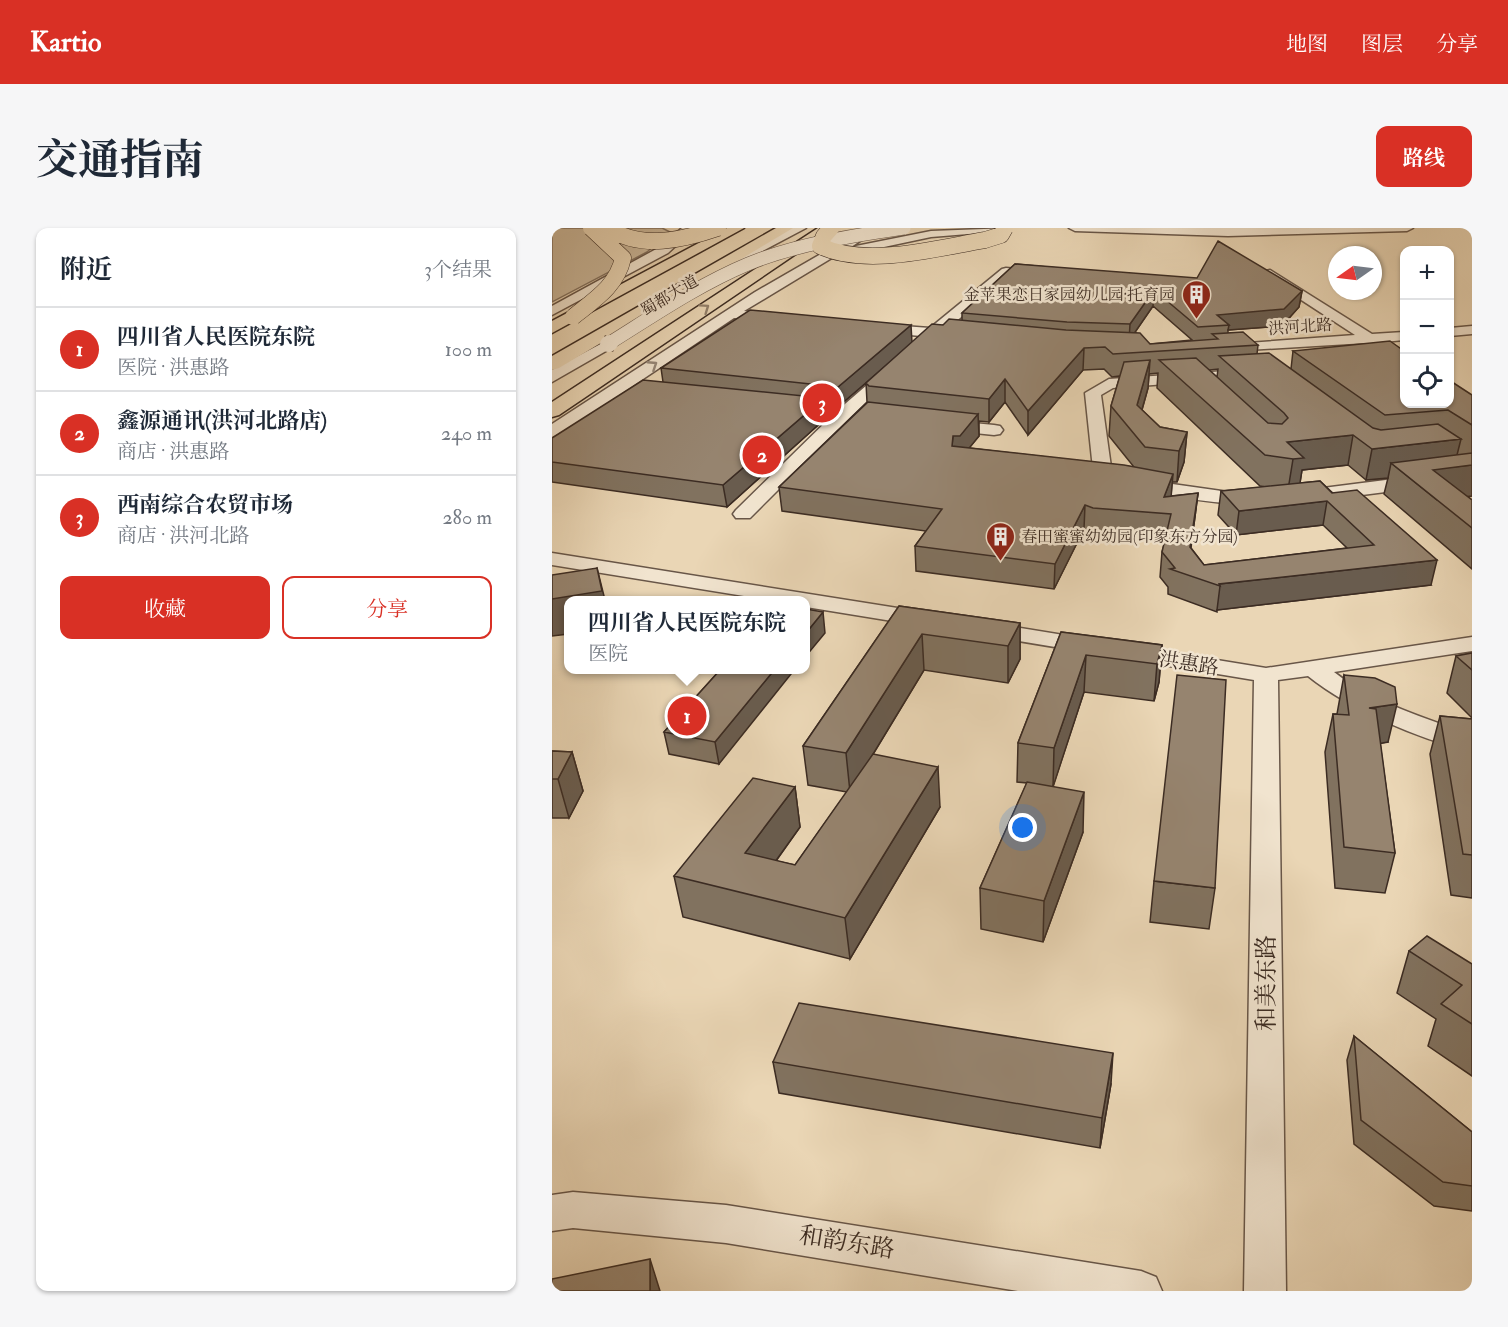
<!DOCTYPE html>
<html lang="zh">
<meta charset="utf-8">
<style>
body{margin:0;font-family:"IM FELL Double Pica","Noto Serif SC",serif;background:#f6f6f7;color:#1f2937}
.controls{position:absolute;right:18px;top:18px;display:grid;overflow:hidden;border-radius:12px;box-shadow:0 2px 4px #0004}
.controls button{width:54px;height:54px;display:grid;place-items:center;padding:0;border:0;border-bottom:2px solid #e0e1e3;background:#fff;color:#1f2937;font:30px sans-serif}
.compass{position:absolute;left:776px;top:18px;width:54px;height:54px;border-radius:50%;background:#fff;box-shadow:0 2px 4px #0004;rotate:256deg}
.you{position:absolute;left:471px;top:600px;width:21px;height:21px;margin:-15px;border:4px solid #fff;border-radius:50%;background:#1a73e8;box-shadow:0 0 0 9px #1a73e833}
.badge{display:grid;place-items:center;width:39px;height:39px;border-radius:50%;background:#d93025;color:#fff;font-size:20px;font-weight:700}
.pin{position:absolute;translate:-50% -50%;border:3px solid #fff;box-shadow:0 2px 6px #0006}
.popup{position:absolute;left:12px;top:368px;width:246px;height:78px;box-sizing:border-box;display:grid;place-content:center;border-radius:12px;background:#fff;filter:drop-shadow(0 2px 4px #0005);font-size:20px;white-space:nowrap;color:#747a83}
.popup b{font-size:22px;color:#1f2937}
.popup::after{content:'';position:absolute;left:50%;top:100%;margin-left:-12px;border:12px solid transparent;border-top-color:#fff}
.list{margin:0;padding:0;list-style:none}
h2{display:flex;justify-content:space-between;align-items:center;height:78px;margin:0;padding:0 24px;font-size:26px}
h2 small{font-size:20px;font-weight:400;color:#747a83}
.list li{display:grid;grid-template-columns:39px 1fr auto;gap:18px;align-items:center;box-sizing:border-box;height:84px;padding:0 24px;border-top:2px solid #e0e1e3}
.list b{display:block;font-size:22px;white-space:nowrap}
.list p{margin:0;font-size:20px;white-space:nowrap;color:#747a83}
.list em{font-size:20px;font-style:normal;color:#747a83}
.actions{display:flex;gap:12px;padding:18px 24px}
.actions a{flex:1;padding:14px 0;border:2px solid #d93025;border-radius:12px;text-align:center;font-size:21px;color:#d93025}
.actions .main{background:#d93025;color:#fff}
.icon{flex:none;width:33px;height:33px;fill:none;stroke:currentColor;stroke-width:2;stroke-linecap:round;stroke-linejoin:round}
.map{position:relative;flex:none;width:920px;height:1063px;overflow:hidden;border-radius:12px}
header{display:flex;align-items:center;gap:36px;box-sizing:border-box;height:84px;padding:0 30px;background:#d93025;color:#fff}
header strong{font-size:28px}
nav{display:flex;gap:33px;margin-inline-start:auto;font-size:21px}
.intro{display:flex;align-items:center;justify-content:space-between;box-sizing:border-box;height:144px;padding:0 36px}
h1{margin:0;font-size:42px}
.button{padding:15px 27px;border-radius:12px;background:#d93025;color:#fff;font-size:21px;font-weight:700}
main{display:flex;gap:36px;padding:0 36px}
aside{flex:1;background:#fff;border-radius:12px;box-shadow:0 2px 4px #0004}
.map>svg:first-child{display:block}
.green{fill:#ccb99c;stroke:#847260;stroke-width:1.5}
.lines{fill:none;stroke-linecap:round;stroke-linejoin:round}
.minor-casing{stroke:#685648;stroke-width:3}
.major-casing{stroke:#3c2c23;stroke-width:3}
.highway-casing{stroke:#3c2c23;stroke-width:3}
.minor{fill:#f1e4cf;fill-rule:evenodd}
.major{fill:#ead6b5;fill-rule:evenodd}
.highway{fill:#ead6b5;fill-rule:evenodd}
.minor-bridge-far1-casing{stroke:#685648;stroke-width:14;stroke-linecap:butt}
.minor-bridge-casing{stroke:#685648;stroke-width:18;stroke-linecap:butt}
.major-bridge-casing{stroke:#3c2c23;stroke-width:17;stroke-linecap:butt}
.minor-bridge-far1{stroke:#f1e4cf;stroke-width:13}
.minor-bridge{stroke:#f1e4cf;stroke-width:16}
.major-bridge{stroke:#ead6b5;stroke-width:16}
.wall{fill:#81725f;stroke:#3c2c23;stroke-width:1.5;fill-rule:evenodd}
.shaded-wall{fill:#695c4e;stroke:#3c2c23;stroke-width:1.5}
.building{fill:#96846f;stroke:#3c2c23;stroke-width:1.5}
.oneway{stroke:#93816c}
.oneway2{stroke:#968879}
.labels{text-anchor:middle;stroke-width:5;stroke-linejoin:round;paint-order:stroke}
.far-poi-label{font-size:16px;fill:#3c2c23;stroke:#f1e4cf;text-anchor:end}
.far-street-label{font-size:16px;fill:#3c2c23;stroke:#f1e4cf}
.street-label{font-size:20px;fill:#3c2c23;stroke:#f1e4cf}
.near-street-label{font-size:24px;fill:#3c2c23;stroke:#f1e4cf}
</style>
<header>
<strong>Kartio</strong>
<nav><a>地图</a><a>图层</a><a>分享</a></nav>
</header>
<div class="intro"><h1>交通指南</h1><a class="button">路线</a></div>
<main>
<aside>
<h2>附近<small>3个结果</small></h2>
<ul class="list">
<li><span class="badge">1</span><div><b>四川省人民医院东院</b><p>医院 · 洪惠路</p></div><em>100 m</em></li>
<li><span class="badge">2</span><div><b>鑫源通讯(洪河北路店)</b><p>商店 · 洪惠路</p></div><em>240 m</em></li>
<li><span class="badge">3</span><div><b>西南综合农贸市场</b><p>商店 · 洪河北路</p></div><em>280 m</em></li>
</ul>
<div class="actions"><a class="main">收藏</a><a>分享</a></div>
</aside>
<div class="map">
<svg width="920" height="1063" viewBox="0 0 920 1063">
<rect width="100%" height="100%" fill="#ead6b5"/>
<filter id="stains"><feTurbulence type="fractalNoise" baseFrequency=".00333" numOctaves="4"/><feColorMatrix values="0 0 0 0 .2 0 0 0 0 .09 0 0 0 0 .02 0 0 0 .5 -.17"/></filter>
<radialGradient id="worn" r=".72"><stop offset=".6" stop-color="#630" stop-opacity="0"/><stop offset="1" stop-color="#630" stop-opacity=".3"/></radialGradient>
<path class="green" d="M0,0H110L118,4L95,24L0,74Z"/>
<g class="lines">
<defs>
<path id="minor" d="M130,0H143L116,25L0,87V78L108,19Z
M239,0H254L171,44H163L161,41Z
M314,0H328L299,19L379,3L459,0L453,3L379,9L299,26L293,22L192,83L231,88L233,91L231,94L182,90L6,208L0,209V196L203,64Z
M517,0H861L855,3L676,8L523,3Z
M454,40L491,43L497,47L491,51L457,48L394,102L410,104L412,107L410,110H385L372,117L365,113L369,108L324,104L317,100L324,96L378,100L450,41Z
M718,42L820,106L852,104V112L832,114L852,127V137L847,136L814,115L663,124L661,121L663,118L668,117L803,107L714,49L712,46L714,43Z
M920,98V106L898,108V100Z
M56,112L61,113L63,116L61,119L0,154V142Z
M342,136L350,141L347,144L298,190L198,290H184L181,286L184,282L286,182L337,138Z
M703,141L711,146L708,149L561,160L549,167L559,239L585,251L712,269L715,273L712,277L705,279C672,274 559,267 541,241L533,165L557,151Z
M390,192L442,197L448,198L451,202L448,206L442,207L384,201L381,197L384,193Z
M920,241V253L763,273L756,271L753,267L756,263L763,261Z
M0,325L377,385L385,387L388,392L385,397L377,399L254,379V372H216L0,337Z
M432,394L714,440L920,409V423L782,444C822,475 873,490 920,507V524C865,510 800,483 756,448L726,452L734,1063H692L702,452L424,406L420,401L424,396Z
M21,964L174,977L589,1043L604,1049L610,1063H466L174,1015L21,1000L0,1003V967Z"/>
<path id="major" d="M175,0H192L0,105V93Z
M266,0H282L41,164L7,187L0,189V174Z"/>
<path id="highway" d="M224,0H241L7,140L0,142V128Z"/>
</defs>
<use href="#minor" class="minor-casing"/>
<use href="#major" class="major-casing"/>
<use href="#highway" class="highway-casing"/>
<use href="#minor" class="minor"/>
<use href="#major" class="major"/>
<use href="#highway" class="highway"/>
<defs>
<path id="minor-bridge-far1" d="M56,116C101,88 146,57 196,36C245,16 299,8 352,0"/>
<path id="minor-bridge" d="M56,116L58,115"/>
<path id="major-bridge" d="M56,0C89,22 131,12 166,0
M279,0L272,8L268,18C314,40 385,20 433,12L449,7L453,0
M21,89C42,72 65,58 71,30L39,0"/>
</defs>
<use href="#minor-bridge-far1" class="minor-bridge-far1-casing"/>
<use href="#minor-bridge" class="minor-bridge-casing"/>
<use href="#major-bridge" class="major-bridge-casing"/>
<use href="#minor-bridge-far1" class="minor-bridge-far1"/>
<use href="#minor-bridge" class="minor-bridge"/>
<use href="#major-bridge" class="major-bridge"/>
</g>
<path class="wall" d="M463,36L750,63L747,79L730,98L676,102V105L706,117L705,126L739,141L741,123L920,167V268H915L920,272V341L832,266L836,250L814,252L796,237L750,242L748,255L768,253L879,357L665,382V384L616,366V359L608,349L610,324L614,310L540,304L532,301L502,361L364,343L363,318L374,303L230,283L227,259L315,174L314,155L287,178L272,177L274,190L175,279L0,254V210L111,154L109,140L360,114L391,97L410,93V85ZM601,78L640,112L598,116L583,104ZM552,141L560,149L568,148L559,178L557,208L582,239L417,220L427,208V193L437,194L453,174L476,207L531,142ZM666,141L665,149L657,142ZM606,145L605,160L708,258L714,259L669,263L666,287L684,307L771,297L795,320L652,337L639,320L646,265L619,268L620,254H625L632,234L635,204L608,199L590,182L596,160L597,146Z
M347,378L468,395V431L456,455L372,442L320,528L388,579L298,731L131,689L122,648L243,559L248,599L224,633L243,637L295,564L256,557L251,518Z
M509,404L610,417L607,454L602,473L532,464L501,558L531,604L491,714L429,701L428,660L475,555L465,554L466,515Z
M920,425V490L895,465L904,428Z
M169,441L167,536L117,526L112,504Z
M792,447L836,514L828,515L843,625L833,665L783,660L773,524L781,486H785Z
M888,488L920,491V670L899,667L878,526Z
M0,523L20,524L31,563L17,590H0Z
M602,653L663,660L657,701L598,694Z
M857,723L920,736V848L876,818L884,791L845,765Z
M802,808L920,904V983L882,978L802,916L795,832Z
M221,834L559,856L548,920L227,865Z"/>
<path class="shaded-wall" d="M602,62L601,78L577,113L578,96Z
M750,63L747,79L730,98L676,102L677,97L665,87Z
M359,97L360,115L287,178L286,159Z
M532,120L531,142L476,207V183Z
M598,132L596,160L583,206L585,177Z
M453,151V174L437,194V171Z
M272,170L274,190L175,279L171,257Z
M426,186L427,208L409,230L400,218L401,208Z
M635,204L632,234L625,254L627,223Z
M801,207L796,237L750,242L747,261L736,262L741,231L735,214Z
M909,211L902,239L920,237V268L885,272L839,235L836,250L814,252L820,221Z
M621,246L619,270L612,269Z
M646,265L643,289L635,344L638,319Z
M775,273L771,297L684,307L687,283Z
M533,277L532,301L502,361L503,336Z
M885,332L879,357L665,382L668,358L667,356Z
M45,340L53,372H16V406L0,408V371Z
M271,384L273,405L254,428V405Z
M468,395V431L456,455V418Z
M370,406L372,442L298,564L294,525Z
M610,417L607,454L602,473L605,436Z
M534,427L532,464L501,559L502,520Z
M223,441H243L167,536L163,514Z
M845,476L836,514L809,519L817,480Z
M20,524L31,563L17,590L6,551Z
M386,539L388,579L298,731L293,690Z
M243,559L248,599L200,666L193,625Z
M532,564L531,604L491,714L492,673Z
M561,825L559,856L548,920L550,890Z
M98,1031L108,1063H98Z"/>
<path class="building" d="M666,13L750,63L732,81L665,87L677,97L646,99L602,62L578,96L515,94L410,85L463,36L645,50Z
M198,82L359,97L286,159L109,140Z
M397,91L514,102L588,105L598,116L666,111L660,106L691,104L706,117L561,126L553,119L532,120L476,183L453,151L437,171L317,158L314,155L380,96L391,97Z
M838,113L852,123V176H897V152L920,167V197L896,182L833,187L741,123Z
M717,125L821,200L829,202L886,196L909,211L820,221L801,207L735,214L752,230L741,231L713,227L607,132L644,130L716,195L730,196L736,190L732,185L667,128Z
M598,132L585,177L608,199L635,204L627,223L593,219L559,178L572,134Z
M91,152L272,170L171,257L0,234V210Z
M316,174L426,186L408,208H401L400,218L572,237L621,246L612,269L646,265L638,319L652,337L822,317L775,273L687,283L669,263L768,253L780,265L805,262L885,332L667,356L668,358L618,341L623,340L610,324L619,286L541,280L533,277L503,336L363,318L390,281L227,259Z
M920,225V237L881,242L920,272V300L839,235Z
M45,340L50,363L0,371V347Z
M347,378L468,395L456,418L370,406L294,525L251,518Z
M254,381L271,384L254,405Z
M509,404L610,417L605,436L534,427L502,520L466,515Z
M920,425V442L904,428Z
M169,441H223L163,514L112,504Z
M625,447L674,452L663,660L602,653Z
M792,447L823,450L843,459L845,476L817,480L824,481L843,625L792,619L781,486L797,487Z
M888,488L920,491V627L911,626Z
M0,523L20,524L6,551H0Z
M321,526L386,539L293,690L122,648L201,550L243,559L193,625L243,637Z
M475,554L532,564L492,673L428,660Z
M875,708L920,736V796L889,776L910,757L857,723Z
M247,775L561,825L550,890L221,834Z
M802,808L920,904V958L891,954L809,892Z
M98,1031V1063H0V1051Z"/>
<defs><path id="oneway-chevron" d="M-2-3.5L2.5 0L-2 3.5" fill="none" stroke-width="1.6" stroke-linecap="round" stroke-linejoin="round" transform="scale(1.5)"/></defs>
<use class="oneway" href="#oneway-chevron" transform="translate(153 80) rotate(-35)"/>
<use class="oneway2" href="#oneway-chevron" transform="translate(101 137) rotate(-33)"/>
<defs>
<symbol id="building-pin" viewBox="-11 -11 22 30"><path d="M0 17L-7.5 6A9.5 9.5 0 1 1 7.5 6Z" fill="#8f2418" stroke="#f1e4cf"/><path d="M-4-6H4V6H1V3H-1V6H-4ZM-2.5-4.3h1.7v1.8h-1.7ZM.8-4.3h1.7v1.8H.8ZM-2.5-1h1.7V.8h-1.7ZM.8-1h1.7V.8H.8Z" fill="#fff"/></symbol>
</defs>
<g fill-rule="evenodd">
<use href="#building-pin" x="628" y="50" width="33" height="45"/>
<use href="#building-pin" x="432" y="292" width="33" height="45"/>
</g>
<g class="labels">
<g class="far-poi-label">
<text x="623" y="72">金苹果恋日家园幼儿园·托育园</text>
<text x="469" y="314" text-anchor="start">春田蜜蜜幼幼园(印象东方分园)</text>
</g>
<g class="far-street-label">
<text transform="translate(117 67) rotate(-31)" y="6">蜀都大道</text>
<text transform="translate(748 98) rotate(-4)" y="6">洪河北路</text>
</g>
<g class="street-label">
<text transform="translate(637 435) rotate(9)" y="7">洪惠路</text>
</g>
<g class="near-street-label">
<text transform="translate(714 755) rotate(-90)" y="8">和美东路</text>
<text transform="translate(295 1014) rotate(9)" y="8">和韵东路</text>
</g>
</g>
<rect width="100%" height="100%" filter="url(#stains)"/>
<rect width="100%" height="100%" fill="url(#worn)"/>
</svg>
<div class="controls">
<button>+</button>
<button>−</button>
<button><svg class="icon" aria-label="locate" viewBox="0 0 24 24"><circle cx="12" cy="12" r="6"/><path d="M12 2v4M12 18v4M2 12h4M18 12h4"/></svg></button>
</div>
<svg class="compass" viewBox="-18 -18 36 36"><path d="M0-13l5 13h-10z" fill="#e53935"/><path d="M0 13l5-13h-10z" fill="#747a83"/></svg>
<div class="you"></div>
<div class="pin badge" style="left:135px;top:488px">1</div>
<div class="popup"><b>四川省人民医院东院</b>医院</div>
<div class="pin badge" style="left:210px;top:227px">2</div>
<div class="pin badge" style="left:270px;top:175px">3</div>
</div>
</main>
